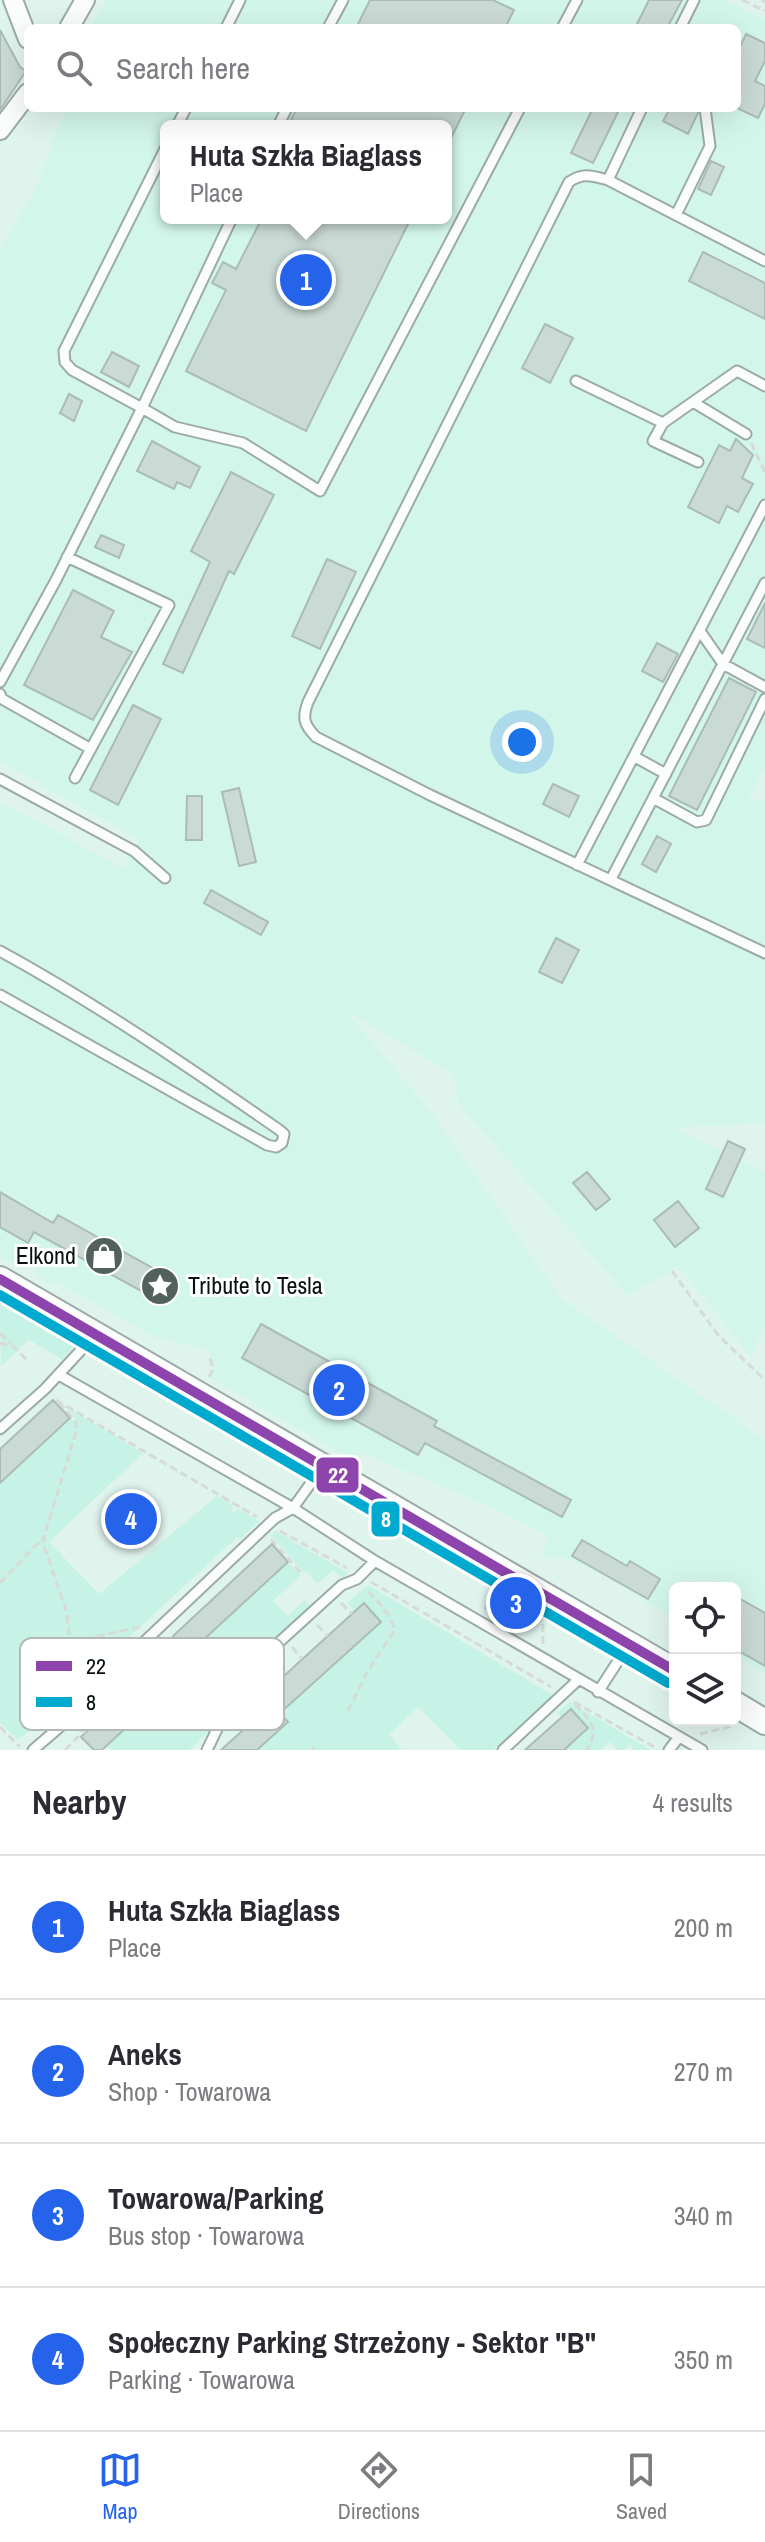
<!DOCTYPE html>
<meta charset="utf-8">
<style>
body{margin:0;font-family:"Archivo Narrow",sans-serif;background:#f2f2f3;color:#2b2b33}
.controls{position:absolute;right:24px;bottom:24px;display:grid;overflow:hidden;border-radius:12px;box-shadow:0 8px 32px #0002}
.controls button{width:72px;height:72px;display:grid;place-items:center;padding:0;border:0;border-bottom:2px solid #e1e1e2;background:#fff;color:#2b2b33;font:40px sans-serif}
.you{position:absolute;left:522px;top:742px;width:28px;height:28px;margin:-20px;border:6px solid #fff;border-radius:50%;background:#1a73e8;box-shadow:0 0 0 12px #1a73e833}
.badge{display:grid;place-items:center;width:52px;height:52px;border-radius:50%;background:#2563eb;color:#fff;font-size:26px;font-weight:700}
.pin{position:absolute;translate:-50% -50%;border:4px solid #fff;box-shadow:0 2px 8px #0006}
.popup{position:absolute;left:160px;top:120px;width:292px;height:104px;box-sizing:border-box;display:grid;place-content:center;border-radius:12px;background:#fff;filter:drop-shadow(0 2px 6px #0005);font-size:26px;white-space:nowrap;color:#7c7c81}
.popup b{font-size:30px;color:#2b2b33}
.popup::after{content:'';position:absolute;left:50%;top:100%;margin-left:-16px;border:16px solid transparent;border-top-color:#fff}
.list{margin:0;padding:0;list-style:none}
h2{display:flex;justify-content:space-between;align-items:center;height:104px;margin:0;padding:0 32px;font-size:34px}
h2 small{font-size:26px;font-weight:400;color:#7c7c81}
.list li{display:grid;grid-template-columns:52px 1fr auto;gap:24px;align-items:center;box-sizing:border-box;height:144px;padding:0 32px;border-top:2px solid #e1e1e2}
.list b{display:block;font-size:30px;white-space:nowrap}
.list p{margin:0;font-size:26px;white-space:nowrap;color:#7c7c81}
.list em{font-size:26px;font-style:normal;color:#7c7c81}
.icon{flex:none;width:44px;height:44px;fill:none;stroke:currentColor;stroke-width:2;stroke-linecap:round;stroke-linejoin:round}
.map{position:relative;flex:none;width:765px;height:1750px;overflow:hidden}
.search{position:absolute;background:#fff;box-shadow:0 8px 32px #0002;left:24px;right:24px;top:24px;height:88px;display:flex;align-items:center;gap:20px;box-sizing:border-box;padding:0 28px;border-radius:12px;color:#7c7c81;font-size:30px}
.sheet{height:680px;background:#fff}
nav{display:flex;justify-content:space-around;align-items:center;box-sizing:border-box;height:112px;border-top:2px solid #e1e1e2;background:#fff;font-size:22px;color:#7c7c81}
nav a{display:grid;justify-items:center;gap:4px}
nav .on{color:#2563eb}
.map>svg:first-child{display:block}
.built{fill:#d3f6eb;fill-rule:evenodd}
.green{fill:#c7f2e6}
.building{fill:#cadad5;stroke:#abbbb6;stroke-width:2}
.lines{fill:none;stroke-linecap:round;stroke-linejoin:round}
.lane-casing{stroke:#9caba7;stroke-width:13}
.street-casing{stroke:#9caba7;stroke-width:22}
.secondary-casing{stroke:#9caba7;stroke-width:28}
.path{stroke:#d6dbda;stroke-width:3;stroke-dasharray:8 4;stroke-linecap:butt}
.lane{stroke:#fafdfc;stroke-width:9}
.street{stroke:#fafdfc;stroke-width:18}
.secondary{stroke:#fafdfc;stroke-width:24}
.bus-1-casing{stroke:#fff;stroke-width:16}
.bus-2-casing{stroke:#fff;stroke-width:16}
.bus-1{stroke:#8e44ad;stroke-width:10}
.bus-2{stroke:#00a9ce;stroke-width:10}
.labels{text-anchor:middle;stroke-width:6;stroke-linejoin:round;paint-order:stroke}
.poi-label{font-size:24px;fill:#06120f;stroke:#fff;text-anchor:end}
.key{fill:#fff;stroke:#b4b8b7;stroke-width:2}
.key-label{font-size:22px;fill:#06120f}
.line-badge{stroke:#fff;stroke-width:3}
.badge-label{font-size:22px;text-anchor:middle;font-weight:bold;fill:#fff}
</style>
<div class="map">
<svg width="765" height="1750" viewBox="0 0 765 1750">
<rect width="100%" height="100%" fill="#e0f4ee"/>
<path class="built" d="M105,0H726L765,19V769L748,799L765,801V1123L674,1128L723,1151L728,1140L745,1149L740,1160L765,1172V1325L751,1356L679,1266L628,1296L458,1103L453,1074L345,1010L431,1112L561,1298L765,1440V1674L735,1655V1588H675V1619L614,1582L570,1559L540,1556L549,1537L500,1511L365,1454L354,1461L210,1378L214,1370L208,1350L153,1337L55,1281L48,1283L36,1275V1269L27,1264L24,1269L0,1256V1181L41,1203L0,1179V802L124,868L139,839L0,762V250L35,190L66,108H737V28H89ZM166,126H446V218H166Z"/>
<path class="green" d="M0,1302H1L75,1346L62,1359L29,1340L1,1366Z
M66,1407L143,1453L49,1542L99,1594L217,1496L233,1505L231,1510L234,1513L237,1508L259,1521L240,1539L237,1537L96,1668L62,1636L60,1637L96,1674L18,1740L0,1723V1483L70,1418L74,1422L76,1419Z
M276,1531L348,1573L342,1578L333,1570L317,1584L307,1572L304,1573L271,1535Z
M287,1562L301,1575L273,1601L287,1616L305,1600L311,1607L257,1654L251,1648L221,1676L230,1688V1695L214,1718L209,1731L189,1750H111L107,1746L197,1663L189,1653Z
M368,1585L554,1696L493,1750H461L418,1707L389,1735L402,1750H257L280,1713L380,1622L364,1603L355,1612L347,1603Z
M570,1702L651,1750H634L630,1744L624,1750H617L610,1742L601,1750H564L588,1728L571,1710L562,1718L557,1713Z"/>
<path class="building" d="M370,0H493L514,10L505,28H356Z
M649,0H682L667,28H635Z
M0,30L20,67L26,71L0,110Z
M746,34L765,43V61L755,81L765,86V104L758,118L737,108V53Z
M297,108H466L446,148V126H288Z
M593,108H620L593,163L571,153Z
M670,108H698V113L688,134L663,121Z
M711,161L724,167L711,195L698,189Z
M262,218H411L306,431L186,371L226,290L212,283L223,262L236,269Z
M703,252L765,283V319L689,281Z
M545,324L573,338L550,383L522,368Z
M112,352L139,366L129,387L101,372Z
M69,394L82,401L74,421L60,413Z
M736,439L753,455L742,478L753,484L738,512L727,506L719,523L688,507L719,445L730,451Z
M152,441L200,467L190,488L177,482L174,489L137,471Z
M231,472L274,495L234,574L229,571L183,673L163,664L210,562L191,551Z
M101,535L124,545L119,558L95,547Z
M327,559L356,572L320,649L292,636Z
M73,590L114,611L101,637L132,652L93,720L24,685Z
M765,603V648L747,639Z
M657,643L678,654L663,682L642,671Z
M729,678L756,692L697,810L669,796Z
M133,705L161,719L118,805L90,790Z
M553,784L579,796L569,817L543,804Z
M239,788L256,862L239,866L222,792Z
M187,796H202V840H186Z
M657,836L671,844L656,872L642,864Z
M211,890L268,922L261,935L204,903Z
M556,938L579,950L562,983L539,972Z
M728,1141L745,1149L723,1197L706,1189Z
M587,1172L610,1199L596,1210L573,1183Z
M0,1192L53,1223L58,1215L165,1275L154,1298L34,1232L28,1243L0,1227Z
M678,1201L699,1228L675,1247L654,1220Z
M261,1324L437,1421L434,1426L571,1500L562,1517L425,1443L418,1455L242,1358Z
M53,1400L70,1418L0,1483V1449Z
M582,1540L627,1566L630,1561L660,1579L648,1599L572,1556Z
M272,1544L288,1562L189,1653L197,1662L102,1750H94L81,1737L181,1645L183,1647L173,1636Z
M735,1596L765,1613V1666L735,1649Z
M364,1603L381,1622L280,1713L288,1722L257,1750H221L272,1704L263,1695Z
M571,1709L588,1728L564,1750H525Z"/>
<g class="lines">
<defs>
<path id="lane" d="M226,28L240,0
M328,28L343,0
M562,28L577,0
M680,28L694,0
M642,108L608,180L765,261
M177,126L186,108
M278,126L287,108
M166,147L64,351L65,362L72,370L142,408L232,218
M608,180C593,176 583,172 569,182L308,702C302,718 304,725 316,737L430,795L765,953
M676,215L710,146L705,108
M576,381L663,423L737,371L765,386
M693,402L746,434
M663,423L653,441L698,462
M67,557L169,605L75,778
M700,631L723,664L765,687
M0,682L56,580L142,408L175,427L243,443L320,491L520,108
M0,694L2,699L91,749
M635,757L666,774
M0,779L134,851L165,878
M653,798L697,822L706,820L765,699
M577,865L765,505
M611,879L765,583
M0,951C97,1004 187,1066 278,1129L284,1134L282,1143L276,1147L267,1145L0,995
M59,1375L293,1508
M0,1429L45,1389L94,1336
M321,1469L293,1508L375,1561L702,1750
M598,1692L629,1644
M33,1750L62,1725L70,1712L275,1518L293,1508
M207,1750L221,1721L264,1656L342,1585L357,1579L375,1561
M503,1750L578,1680
M669,1750L679,1737"/>
<path id="street" d="M13,0L28,39
M69,28L85,0
M0,130L28,93"/>
<path id="secondary" d="M0,1279L675,1671
M735,1704L765,1722"/>
</defs>
<use href="#lane" class="lane-casing"/>
<use href="#street" class="street-casing"/>
<use href="#secondary" class="secondary-casing"/>
<path class="path" d="M742,0L765,11
M762,0L765,2
M751,443L765,472
M672,1271L718,1335L765,1380
M0,1333L11,1344
M0,1343L14,1347L28,1361
M209,1377L213,1369L210,1358
M56,1400L257,1517
M59,1402L76,1422L77,1429L44,1537V1546L67,1613L70,1646L85,1639L140,1627
M280,1531L347,1568
M271,1539L303,1575
M371,1582L551,1687
M0,1583L44,1537
M341,1603L352,1614
M484,1609L507,1598
M317,1625L328,1636
M61,1637L94,1671
M543,1644V1619
M158,1646L168,1656
M292,1647L302,1659
M133,1669L144,1678
M269,1674L277,1682
M109,1694L118,1703
M574,1702L658,1749
M575,1704C591,1722 600,1727 587,1750
M252,1706L260,1715
M245,1711L257,1700L258,1692
M348,1711L366,1674L394,1631C392,1614 377,1601 366,1589
M77,1721L85,1733
M85,1721L93,1725
M0,1727L20,1747
M700,1734L732,1726
M65,1750L80,1735L86,1715
M313,1750L314,1747"/>
<use href="#lane" class="lane"/>
<use href="#street" class="street"/>
<use href="#secondary" class="secondary"/>
<defs>
<path id="bus-1" d="M0,1279L675,1671"/>
<path id="bus-2" d="M0,1295L668,1683"/>
</defs>
<use href="#bus-1" class="bus-1-casing"/>
<use href="#bus-2" class="bus-2-casing"/>
<use href="#bus-1" class="bus-1"/>
<use href="#bus-2" class="bus-2"/>
</g>
<defs>
<symbol id="shop-disc" viewBox="-11 -11 22 22"><circle r="9.5" fill="#52615d" stroke="#fff"/><path d="M-5-2.5h2.3a2.7 3.5 0 0 1 5.4 0H5L5.5 6h-11ZM-1.5-2.5h3a1.5 2.3 0 0 0-3 0Z" fill="#fff"/></symbol>
<symbol id="sight-disc" viewBox="-11 -11 22 22"><circle r="9.5" fill="#52615d" stroke="#fff"/><path d="M0-6L1.8-2.2L6-1.7L2.9 1.2L3.7 5.4L0 3.3L-3.7 5.4L-2.9 1.2L-6-1.7L-1.8-2.2Z" fill="#fff"/></symbol>
</defs>
<g fill-rule="evenodd">
<use href="#shop-disc" x="82" y="1234" width="44" height="44"/>
<use href="#sight-disc" x="138" y="1264" width="44" height="44"/>
</g>
<g class="labels">
<g class="poi-label">
<text x="76" y="1264">Elkond</text>
<text x="188" y="1294" text-anchor="start">Tribute to Tesla</text>
</g>
</g>
<rect x="20" y="1638" width="264" height="92" rx="12" class="key"/>
<rect x="36" y="1661" width="36" height="10" fill="#8e44ad"/>
<rect x="36" y="1697" width="36" height="10" fill="#00a9ce"/>
<g class="key-label">
<text x="86" y="1674">22</text>
<text x="86" y="1710">8</text>
</g>
<g class="line-badge">
<rect x="315" y="1456" width="45" height="38" rx="8" fill="#8e44ad"/>
<rect x="370" y="1500" width="31" height="38" rx="8" fill="#00a9ce"/>
</g>
<g class="badge-label">
<text x="338" y="1483">22</text>
<text x="386" y="1527">8</text>
</g>
</svg>
<div class="controls">
<button><svg class="icon" aria-label="locate" viewBox="0 0 24 24"><circle cx="12" cy="12" r="6"/><path d="M12 2v4M12 18v4M2 12h4M18 12h4"/></svg></button>
<button><svg class="icon" aria-label="layers" viewBox="0 0 24 24"><path d="M12 4l9 5-9 5-9-5zM3 14l9 5 9-5"/></svg></button>
</div>
<div class="you"></div>
<div class="pin badge" style="left:306px;top:280px">1</div>
<div class="popup"><b>Huta Szkła Biaglass</b>Place</div>
<div class="pin badge" style="left:339px;top:1390px">2</div>
<div class="pin badge" style="left:516px;top:1603px">3</div>
<div class="pin badge" style="left:131px;top:1519px">4</div>
<div class="search"><svg class="icon" aria-label="search" viewBox="0 0 24 24"><circle cx="10" cy="10" r="6"/><path d="M15 15l6 6"/></svg>Search here</div>
</div>
<section class="sheet">
<h2>Nearby<small>4 results</small></h2>
<ul class="list">
<li><span class="badge">1</span><div><b>Huta Szkła Biaglass</b><p>Place</p></div><em>200 m</em></li>
<li><span class="badge">2</span><div><b>Aneks</b><p>Shop · Towarowa</p></div><em>270 m</em></li>
<li><span class="badge">3</span><div><b>Towarowa/Parking</b><p>Bus stop · Towarowa</p></div><em>340 m</em></li>
<li><span class="badge">4</span><div><b>Społeczny Parking Strzeżony - Sektor &quot;B&quot;</b><p>Parking · Towarowa</p></div><em>350 m</em></li>
</ul>
</section>
<nav>
<a class="on"><svg class="icon" aria-label="map" viewBox="0 0 24 24"><path d="M3 6l6-2 6 2 6-2v14l-6 2-6-2-6 2zM9 4v14M15 6v14"/></svg>Map</a>
<a><svg class="icon" aria-label="directions" viewBox="0 0 24 24"><path d="M12 3l9 9-9 9-9-9zM9 14v-3h6M13 9l2 2-2 2"/></svg>Directions</a>
<a><svg class="icon" aria-label="saved" viewBox="0 0 24 24"><path d="M7 4h10v16l-5-4-5 4z"/></svg>Saved</a>
</nav>
